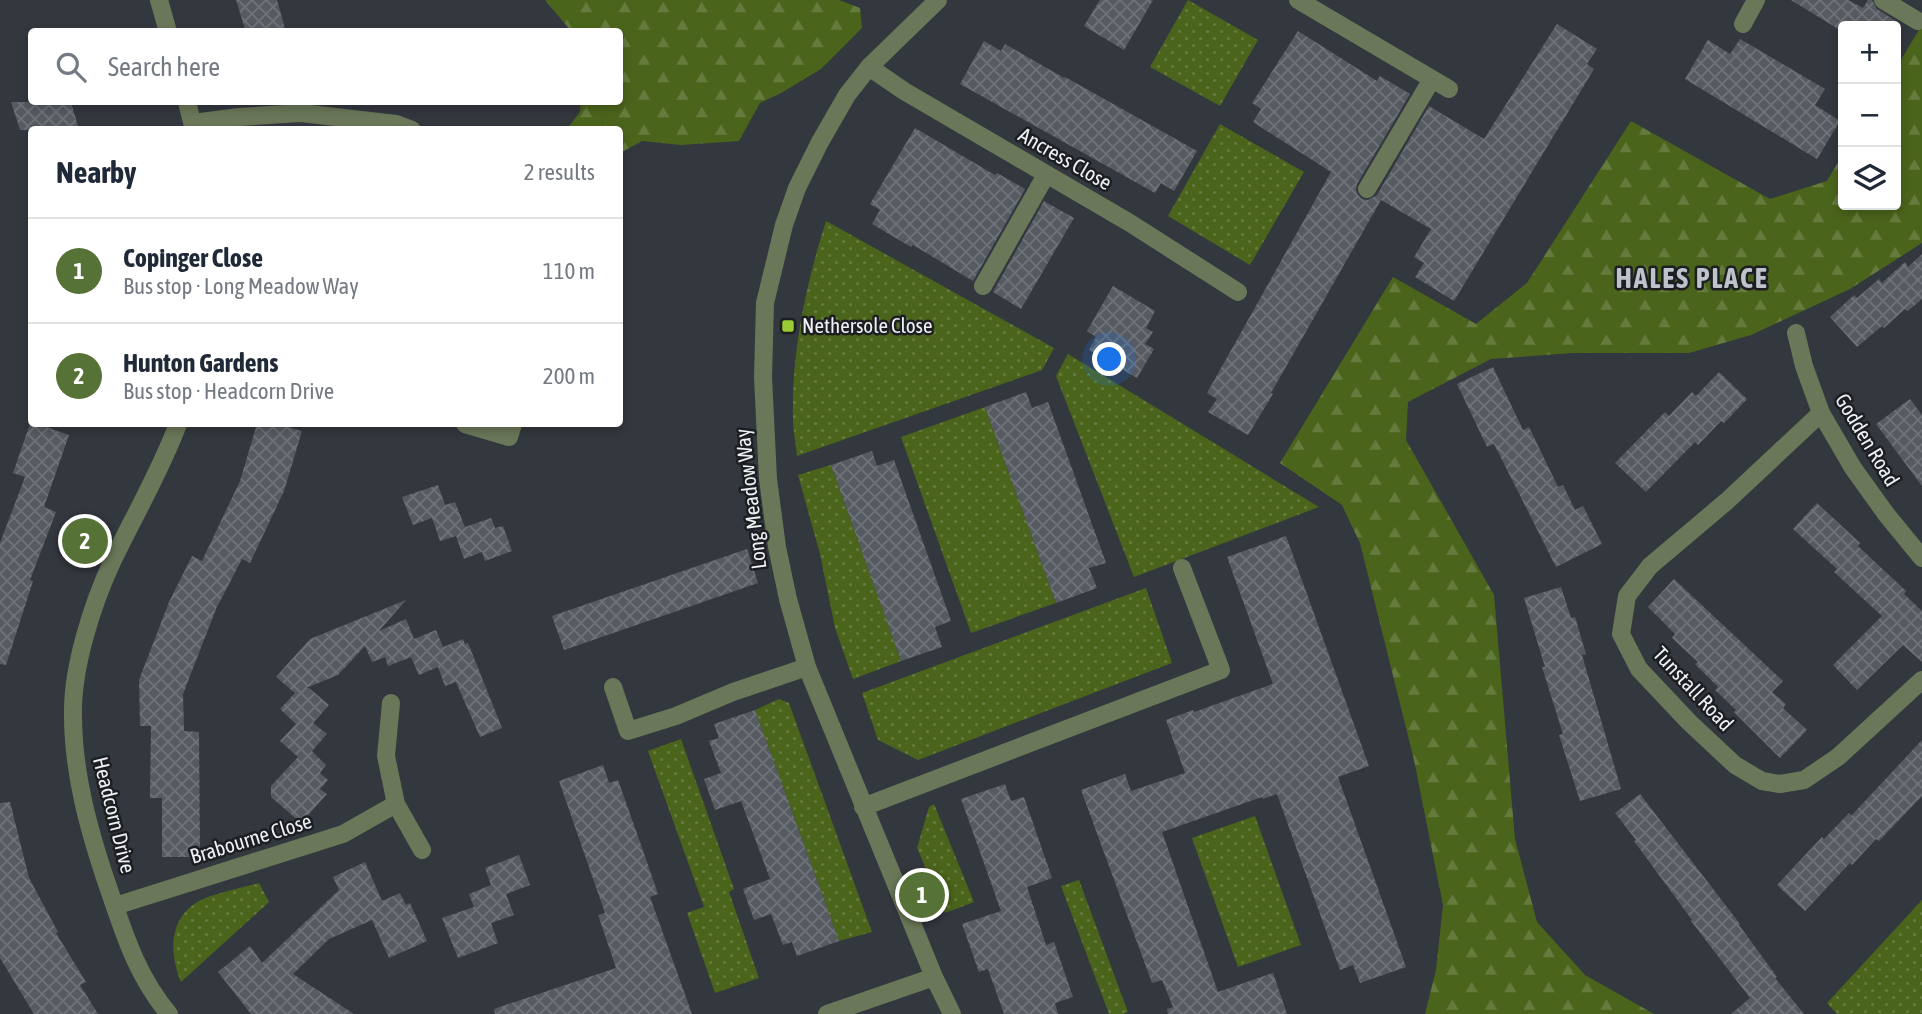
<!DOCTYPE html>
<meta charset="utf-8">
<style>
body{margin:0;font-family:"Asap Condensed",sans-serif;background:#f2f2f3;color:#1f2937}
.controls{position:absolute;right:21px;top:21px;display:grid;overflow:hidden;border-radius:7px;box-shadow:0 4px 10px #0003}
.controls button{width:63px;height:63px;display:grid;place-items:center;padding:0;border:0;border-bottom:2px solid #e0e1e3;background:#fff;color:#1f2937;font:35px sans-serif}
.you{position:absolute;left:1110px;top:360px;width:24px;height:24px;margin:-18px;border:5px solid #fff;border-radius:50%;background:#1a73e8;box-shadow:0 0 0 10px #1a73e833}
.badge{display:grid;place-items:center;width:46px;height:46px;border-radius:50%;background:#567236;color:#fff;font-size:23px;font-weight:700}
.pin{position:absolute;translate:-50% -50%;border:4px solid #fff;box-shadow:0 2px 7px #0006}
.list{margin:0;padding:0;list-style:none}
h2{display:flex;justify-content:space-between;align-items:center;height:91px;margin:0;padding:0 28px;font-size:30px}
h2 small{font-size:23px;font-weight:400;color:#747a83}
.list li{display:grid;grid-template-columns:46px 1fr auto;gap:21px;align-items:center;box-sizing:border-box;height:105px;padding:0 28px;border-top:2px solid #e0e1e3}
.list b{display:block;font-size:26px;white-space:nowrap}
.list p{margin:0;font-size:23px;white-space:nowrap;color:#747a83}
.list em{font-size:23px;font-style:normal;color:#747a83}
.icon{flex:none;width:38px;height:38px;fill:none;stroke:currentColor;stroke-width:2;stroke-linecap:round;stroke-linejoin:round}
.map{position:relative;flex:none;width:1922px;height:1014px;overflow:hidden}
.search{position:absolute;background:#fff;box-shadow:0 4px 10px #0003;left:28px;top:28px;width:595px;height:77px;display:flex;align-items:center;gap:18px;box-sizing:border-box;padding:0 24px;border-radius:7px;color:#747a83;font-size:26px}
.panel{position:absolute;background:#fff;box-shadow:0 4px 10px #0003;left:28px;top:126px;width:595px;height:301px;border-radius:7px}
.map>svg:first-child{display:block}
.grass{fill:url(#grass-dots)}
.forest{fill:url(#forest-firs)}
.building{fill:url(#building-cross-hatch)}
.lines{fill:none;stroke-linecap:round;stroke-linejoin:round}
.minor{stroke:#6a7758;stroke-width:18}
.poi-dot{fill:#99cb35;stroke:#1c1e21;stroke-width:2.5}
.labels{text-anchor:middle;stroke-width:5;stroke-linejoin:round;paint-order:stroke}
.street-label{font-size:21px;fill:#eef1f6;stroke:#1c1e21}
.poi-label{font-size:21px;fill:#eef1f6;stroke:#1c1e21;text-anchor:start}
.district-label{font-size:28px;font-weight:bold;letter-spacing:2px;fill:#bdc2cb;stroke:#1c1e21}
</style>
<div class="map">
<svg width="1922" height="1014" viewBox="0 0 1922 1014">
<defs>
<pattern id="grass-dots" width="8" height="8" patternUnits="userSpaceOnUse" patternTransform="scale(1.75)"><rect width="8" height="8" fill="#4b641b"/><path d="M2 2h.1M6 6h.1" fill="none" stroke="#657b3d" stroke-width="1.8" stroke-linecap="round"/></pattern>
<pattern id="forest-firs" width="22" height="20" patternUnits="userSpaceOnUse" patternTransform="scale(1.75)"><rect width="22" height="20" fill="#4b641b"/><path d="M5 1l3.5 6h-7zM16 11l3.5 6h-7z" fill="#657b3d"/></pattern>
<pattern id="building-cross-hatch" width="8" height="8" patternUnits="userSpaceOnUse" patternTransform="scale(1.75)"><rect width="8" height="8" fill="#565b62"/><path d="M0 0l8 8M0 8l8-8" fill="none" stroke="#6f7379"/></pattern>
</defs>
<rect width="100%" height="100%" fill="#33373e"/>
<path class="grass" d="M1188,0L1258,40L1220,106L1150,67Z
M1220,124L1304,172L1250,265L1168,216Z
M826,221L1054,348L1042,370L797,456C796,444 793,431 793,419C791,353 806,284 826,221Z
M1068,354L1319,507L1134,577L1056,376Z
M985,407L1056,603L971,633L901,437Z
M831,465L901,661L853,679L835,628L820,554L798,475Z
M1146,588L1172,663L918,760L878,740L862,693Z
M779,699L789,703L872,932L839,941L755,710Z
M681,739L734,889L729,892L759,978L715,993L687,913L704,907L648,751Z
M934,804L974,902L945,913L917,848L929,807Z
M1255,816L1301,945L1238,967L1192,838Z
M1079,880L1128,1012L1123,1014H1109L1061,886Z
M259,883L269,902L181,982C169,953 168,917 201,900C216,893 242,888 259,883Z
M1922,900V1014H1837L1827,1003Z"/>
<path class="forest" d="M545,0H839L860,8L862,28L821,69L781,93L760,103L739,141L681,145L642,141L620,153V130L567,129L580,112L581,102H620V32L571,31Z
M1922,25V243L1850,289L1751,335L1689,353H1572L1491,359L1408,402L1406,440L1494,595L1515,839L1537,922L1585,975L1654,1014H1425L1436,970L1443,905L1414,760L1360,543L1342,505L1280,463L1393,277L1476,324L1527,283L1631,121L1770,199L1827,181L1843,154V205H1896V68Z"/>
<path class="building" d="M236,0H277L286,32H246Z
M1100,0H1153L1124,50L1084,26Z
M1791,0H1848L1863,8L1868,0H1872L1877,9L1899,23L1896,28V26H1843V32Z
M1557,24L1597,49L1587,64L1594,69L1454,301L1415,277L1424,263L1414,257L1431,229L1381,200L1271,393L1273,394L1248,435L1208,412L1217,399L1207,393L1331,172L1253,122L1261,109L1252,103L1298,31L1377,81L1380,76L1410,94L1357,184L1356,190L1358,195L1362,199L1368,200L1377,195L1429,106L1484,139Z
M1740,39L1825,89L1815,105L1840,121L1817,159L1685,79L1708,40L1730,54Z
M984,41L1001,51L1005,44L1064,78L1065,77L1197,151L1174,191L1161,183L1155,193L960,84Z
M11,102H71L79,130H20Z
M915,128L995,175L997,173L1025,189L973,281L913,245L911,247L872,224L880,210L870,204Z
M1044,201L1074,218L1021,309L993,292Z
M1922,254V299L1908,311L1905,309L1884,328L1882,326L1857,347L1830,317L1854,295L1857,298L1879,279L1882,283L1905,262L1908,267Z
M1113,286L1155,311L1146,328L1153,332L1145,344L1154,349L1137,378L1089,350L1096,337L1087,331Z
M1493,367L1523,430L1529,427L1558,487L1563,485L1575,510L1583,506L1602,544L1556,567L1494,444L1487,447L1457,384Z
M1719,372L1747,399L1724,423L1721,421L1698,445L1695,442L1646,492L1615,463L1665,412L1669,416L1692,392L1696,396Z
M1026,392L1032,408L1048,402L1106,563L1089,568L1097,588L1056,603L985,407Z
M1910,399L1922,415V486L1876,424Z
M31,421L32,424H38L69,435L44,507L56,512L30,580L33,581L6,665L0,664V543L25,477L13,473Z
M257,424H278L302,431L284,491L250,563L242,559L216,609L183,694L184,731L199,732L200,857H162V798H150L151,726H140L139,680L169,602L192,556L202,561L240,481Z
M872,451L877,466L894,460L951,621L935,627L942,647L901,661L831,465Z
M438,485L445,505L455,502L465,527L491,518L495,528L503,526L512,551L485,561L482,552L464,559L456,536L440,541L432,518L413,525L402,497Z
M1817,503L1860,543L1858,546L1906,591L1904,594L1922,611V662L1903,645L1857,690L1833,665L1882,616L1834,572L1837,569L1793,529Z
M1286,536L1369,766L1338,777L1406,967L1360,983L1353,965L1340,970L1277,794L1263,799L1262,797L1162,832L1218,992L1273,973L1287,1014H1168L1167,1009L1173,1007L1162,980L1152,983L1081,790L1125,774L1131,791L1185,773L1166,720L1193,710L1194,712L1273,684L1227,557Z
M747,549L758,583L564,650L552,616Z
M1674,579L1783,681L1772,692L1786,704L1783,708L1807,730L1780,758L1734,712L1736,710L1715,690L1718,687L1695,664L1698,662L1672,638L1675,634L1648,607Z
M1561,587L1571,618L1575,617L1586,654L1582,655L1621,789L1580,801L1559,735L1563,734L1542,667H1545L1524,598Z
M406,600L379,631L406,619L414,639L436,630L443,647L463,639L465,644L468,643L502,728L480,737L456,682L445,686L438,667L419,675L411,657L388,666L385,657L372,662L365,646L338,675L306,688H309L329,705L313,723L327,734L312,751L326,765L320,773L328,780L320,789L327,794L301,823L271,797V786L298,757L280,741L296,724L280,709L295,693L276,677L310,639Z
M755,710L839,941L797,956L792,942L783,945L771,914L754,920L743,889L770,879L741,801L715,810L704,779L721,773L709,741L719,738L714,724Z
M1922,740V796L1879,841L1876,839L1852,865L1850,863L1805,911L1777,885L1822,837L1824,839L1849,813L1851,816Z
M603,765L609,783L618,780L640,842L658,894L650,897L692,1014H495L494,1009L616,968L598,915L605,913L559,781Z
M1005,784L1011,801L1024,797L1052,878L1027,887L1046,945L1054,942L1073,997L1055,1003L1058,1014H1004L988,969L979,972L962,924L1001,911L961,799Z
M1640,794L1740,924L1739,925L1777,977L1775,978L1804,1014H1731L1750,998L1691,921L1692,920L1634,841L1636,840L1615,813Z
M10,802L29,878L58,932L56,933L86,982L80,985L98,1014H34L0,958V803Z
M519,855L530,885L506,894L514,915L491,923L498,943L458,958L442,918L474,907L469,894L491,885L485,868Z
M365,862L382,901L400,893L406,905L410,903L427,941L389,958L372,920L329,939L293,974L354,1014H251L218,972L250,946L262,963L339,890L333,877Z"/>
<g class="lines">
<path class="minor" d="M159,0L168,32
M938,0L869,67L847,95L820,142L797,188L784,225L765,303L763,377L768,479L777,547L788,599L807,667L934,977L952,1014
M1298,0L1449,89
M1883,0L1918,21
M1743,24L1756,0
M869,67L904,91L1130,223L1238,292
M187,102L194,130
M193,123L239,117L301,113L396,124L412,130
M1367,189L1432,79
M983,286L1046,175
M1796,333L1804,366L1821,413L1853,468L1886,514L1922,558
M1821,413L1727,501L1650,566L1627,596L1621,634L1639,669L1689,722L1735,765L1762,781L1780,784L1804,780L1838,757L1922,680
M465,424L509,437L513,424
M613,687L628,731L676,716L733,692L807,667
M391,703L386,756L396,804L422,850
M863,807L1221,670L1182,568
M115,906L343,834L396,804
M169,1014C135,974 123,929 106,881C88,827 73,772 73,715C72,668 92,605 112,562C134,516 160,472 178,424
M827,1014L934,977"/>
</g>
<rect class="poi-dot" x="781" y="319" width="14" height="14" rx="3.5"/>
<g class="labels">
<g class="street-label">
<text transform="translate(1065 159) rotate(30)" y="7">Ancress Close</text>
<text transform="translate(1867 440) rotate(59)" y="7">Godden Road</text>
<text transform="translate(751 499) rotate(-97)" y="7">Long Meadow Way</text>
<text transform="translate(1693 689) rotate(47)" y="7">Tunstall Road</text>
<text transform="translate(114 815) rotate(76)" y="7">Headcorn Drive</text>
<text transform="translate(251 839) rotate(-17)" y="7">Brabourne Close</text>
</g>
<g class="poi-label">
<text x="802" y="333">Nethersole Close</text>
</g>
<g class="district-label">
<text x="1692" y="288">HALES PLACE</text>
</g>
</g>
</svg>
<div class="controls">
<button>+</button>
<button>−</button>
<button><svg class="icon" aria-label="layers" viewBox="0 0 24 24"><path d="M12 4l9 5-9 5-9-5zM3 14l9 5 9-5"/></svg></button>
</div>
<div class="you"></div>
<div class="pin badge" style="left:922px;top:895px">1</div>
<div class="pin badge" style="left:85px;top:541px">2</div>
<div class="search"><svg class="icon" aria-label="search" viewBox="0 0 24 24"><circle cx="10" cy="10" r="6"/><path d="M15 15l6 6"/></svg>Search here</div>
<section class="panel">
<h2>Nearby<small>2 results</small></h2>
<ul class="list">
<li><span class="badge">1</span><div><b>Copinger Close</b><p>Bus stop · Long Meadow Way</p></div><em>110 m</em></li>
<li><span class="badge">2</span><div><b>Hunton Gardens</b><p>Bus stop · Headcorn Drive</p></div><em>200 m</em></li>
</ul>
</section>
</div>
